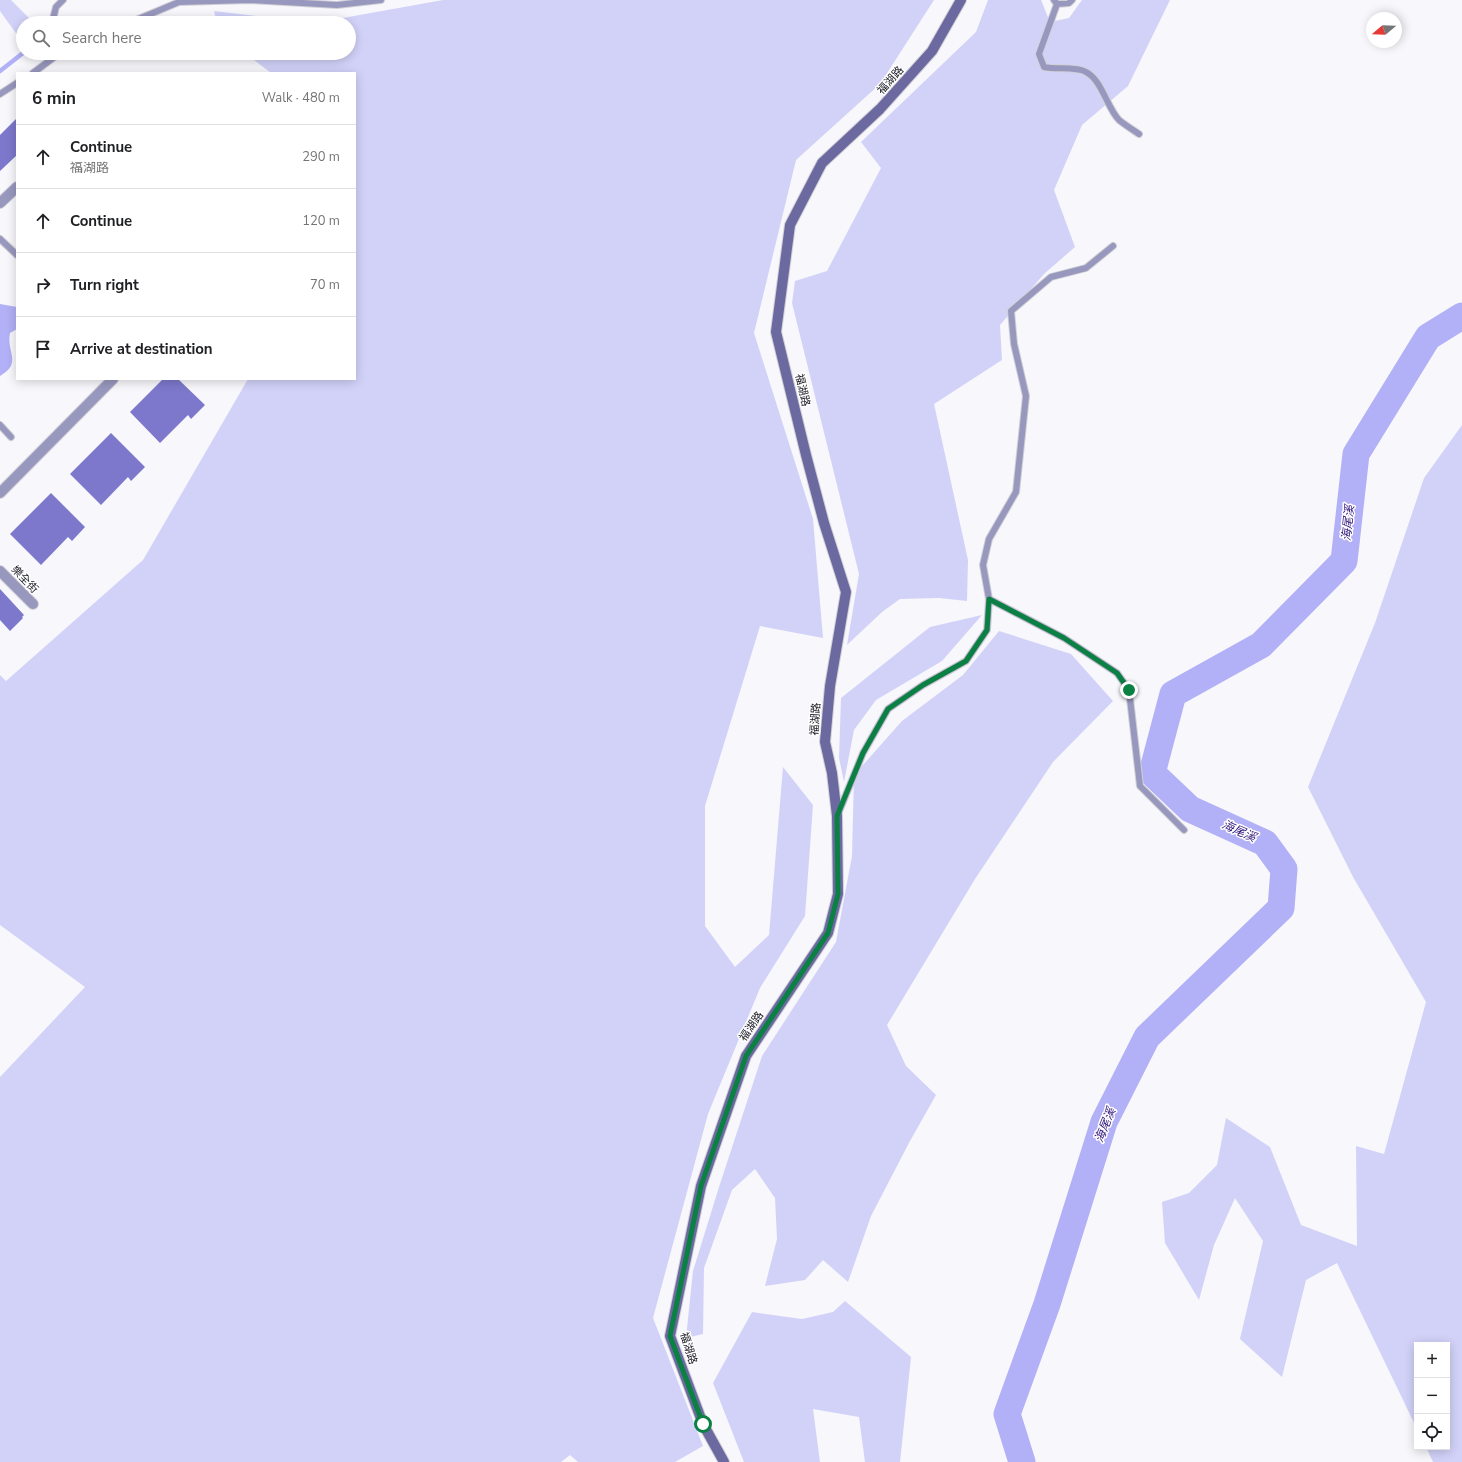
<!DOCTYPE html>
<meta charset="utf-8">
<style>
body{margin:0;font-family:"Nunito Sans","Noto Sans TC",sans-serif;background:#f6f6f6;color:#202124}
.controls{position:absolute;right:12px;bottom:12px;display:grid;overflow:hidden;border-radius:0px;box-shadow:0 2px 10px #0003}
.controls button{width:36px;height:36px;display:grid;place-items:center;padding:0;border:0;border-bottom:1px solid #e0e0e0;background:#fff;color:#202124;font:20px sans-serif}
.compass{position:absolute;left:1366px;top:12px;width:36px;height:36px;border-radius:50%;background:#fff;box-shadow:0 2px 10px #0003;rotate:251deg}
.stop{position:absolute;width:12px;height:12px;margin:-9px;border:3px solid #0b8043;border-radius:50%;background:#fff}
.stop.end{background:#0b8043;border-color:#fff;box-shadow:0 1px 4px #0008}
.list{margin:0;padding:0;list-style:none}
h2{display:flex;justify-content:space-between;align-items:center;height:52px;margin:0;padding:0 16px;font-size:17px}
h2 small{font-size:13px;font-weight:400;color:#757577}
.list li{display:grid;grid-template-columns:26px 1fr auto;gap:12px;align-items:center;box-sizing:border-box;height:64px;padding:0 16px;border-top:1px solid #e0e0e0}
.list b{display:block;font-size:15px;white-space:nowrap}
.list p{margin:0;font-size:13px;white-space:nowrap;color:#757577}
.list em{font-size:13px;font-style:normal;color:#757577}
.icon{flex:none;width:22px;height:22px;fill:none;stroke:currentColor;stroke-width:2;stroke-linecap:round;stroke-linejoin:round}
.map{position:relative;flex:none;width:1462px;height:1462px;overflow:hidden}
.search{position:absolute;background:#fff;box-shadow:0 2px 10px #0003;left:16px;top:16px;width:340px;height:44px;display:flex;align-items:center;gap:10px;box-sizing:border-box;padding:0 14px;border-radius:22px;color:#757577;font-size:15px}
.panel{position:absolute;background:#fff;box-shadow:0 2px 10px #0003;left:16px;top:72px;width:340px;height:308px;border-radius:0px}
.map>svg:first-child{display:block}
.green{fill:#d2d2f9}
.water{fill:#b2b0f6}
.lines{fill:none;stroke-linecap:round;stroke-linejoin:round}
.stream{stroke:#b2b0f6;stroke-width:4.5}
.river{stroke:#b2b0f6;stroke-width:27}
.building{fill:#7d78cb}
.lane-casing{stroke:#d0d0d6;stroke-width:8}
.street-casing{stroke:#d0d0d6;stroke-width:12}
.secondary-casing{stroke:#d0d0d6;stroke-width:12}
.lane{stroke:#9897be;stroke-width:6}
.street{stroke:#9897be;stroke-width:10}
.secondary{stroke:#6b69a0;stroke-width:10}
.route{stroke:#0b8043;stroke-width:5}
.labels{text-anchor:middle;stroke-width:3;stroke-linejoin:round;paint-order:stroke}
.street-label{font-size:11px;fill:#20202a;stroke:#fff}
.water-label{font-size:12px;font-style:italic;fill:#31177b;stroke:#fff}
</style>
<div class="map">
<svg width="1462" height="1462" viewBox="0 0 1462 1462">
<rect width="100%" height="100%" fill="#f7f7fc"/>
<path class="green" d="M0,0H11L34,23H23V43L0,11Z
M443,0H934L880,84L796,160L754,333L813,519L823,638L760,626L705,806V926L735,967L769,935L783,767L813,805L805,916L760,988L708,1114L653,1318L703,1446L675,1462H578L570,1455L561,1462H0V1077L85,987L0,925V675L6,681L143,560L248,379H355V73H271L245,53H349V23H217L214,11L315,23Z
M988,0H1041L1050,22L1069,18L1082,0H1170L1128,86L1082,125L1054,190L1075,247L1044,274L1000,325L1002,360L934,404L968,560L967,601L939,598L900,599L882,612L847,645L859,574L792,303L795,281L827,271L881,168L861,142L976,32Z
M1462,425V1462H1433L1426,1447H1447V1345H1417V1429L1337,1263L1306,1280L1282,1377L1240,1339L1263,1241L1235,1198L1214,1245L1199,1300L1165,1243L1162,1202L1189,1193L1217,1165L1226,1118L1270,1147L1301,1225L1357,1246L1356,1146L1384,1154L1426,1002L1353,877L1308,787L1375,623L1424,478Z
M982,615L942,661L876,700L854,730L844,782L839,758L841,698L930,627Z
M999,631L1071,654L1113,701L1053,762L975,879L887,1025L906,1066L936,1095L910,1141L871,1216L848,1282L823,1260L805,1280L765,1286L777,1239L775,1198L755,1169L732,1190L704,1268L703,1334L686,1338L693,1271L719,1187L762,1056L836,942L852,856L854,775L902,721L963,675Z
M845,1301L911,1357L900,1462H865L859,1417L813,1409L820,1462H744L713,1383L752,1312L802,1319L833,1312Z"/>
<path class="water" d="M0,304L17,307V329L10,333C6,352 23,363 0,376Z"/>
<g class="lines">
<path class="stream" d="M0,71L23,53"/>
<path class="river" d="M1022,1462L1007,1414L1047,1304L1104,1122L1147,1037L1281,908L1284,869L1265,843L1190,809L1152,773L1173,694L1261,645L1344,561L1356,454L1428,337L1462,316"/>
</g>
<path class="building" d="M17,118V155L0,171V135Z
M163,379H178L205,405L191,419L188,415L160,443L130,412Z
M111,433L145,467L131,481L128,477L101,505L70,474Z
M51,493L85,527L72,541L68,537L41,565L10,534Z
M0,589L24,615L22,617L23,618L10,631L0,620Z"/>
<g class="lines">
<defs>
<path id="lane" d="M1054,0L1057,4L1069,3L1072,0
M1057,4L1039,54L1044,67C1056,70 1076,66 1086,72C1102,80 1107,108 1119,120C1125,125 1133,130 1139,134
M52,23L56,7L63,0
M129,23L179,2L250,0L337,5L381,0
M33,73L57,55V53
M0,94L17,83
M0,239L17,255
M0,425L11,437
M989,599L1064,638L1117,673L1129,690L1140,786L1184,830
M838,814L863,753L888,709L923,685L966,661L987,630L989,599L983,565L989,539L1016,492L1026,396L1014,344L1011,311L1051,277L1086,268L1113,246"/>
<path id="street" d="M0,203L17,187
M0,493L113,379
M0,571L33,604"/>
<path id="secondary" d="M724,1462L703,1424L670,1336L701,1186L746,1056L828,933L838,894L837,816L832,773L825,742L830,686L846,592L824,523L806,455L776,332L790,225L822,163L880,109L932,51L961,0"/>
</defs>
<use href="#lane" class="lane-casing"/>
<use href="#street" class="street-casing"/>
<use href="#secondary" class="secondary-casing"/>
<use href="#lane" class="lane"/>
<use href="#street" class="street"/>
<use href="#secondary" class="secondary"/>
</g>
<g class="lines">
<path class="route" d="M703,1424L670,1336L701,1186L746,1056L828,933L838,894L837,816L863,753L888,709L923,685L966,661L987,630L989,599L1064,638L1117,673L1129,690"/>
</g>
<g class="labels">
<g class="street-label">
<text transform="translate(890 80) rotate(-48)" y="4">福湖路</text>
<text transform="translate(803 390) rotate(77)" y="4">福湖路</text>
<text transform="translate(25 579) rotate(46)" y="4">樂全街</text>
<text transform="translate(815 719) rotate(-86)" y="4">福湖路</text>
<text transform="translate(751 1026) rotate(-56)" y="4">福湖路</text>
<text transform="translate(689 1348) rotate(73)" y="4">福湖路</text>
</g>
<g class="water-label">
<text transform="translate(1348 523) rotate(-84)" y="4">海尾溪</text>
<text transform="translate(1239 831) rotate(24)" y="4">海尾溪</text>
<text transform="translate(1105 1125) rotate(-68)" y="4">海尾溪</text>
</g>
</g>
</svg>
<div class="controls">
<button>+</button>
<button>−</button>
<button><svg class="icon" aria-label="locate" viewBox="0 0 24 24"><circle cx="12" cy="12" r="6"/><path d="M12 2v4M12 18v4M2 12h4M18 12h4"/></svg></button>
</div>
<svg class="compass" viewBox="-18 -18 36 36"><path d="M0-13l5 13h-10z" fill="#e53935"/><path d="M0 13l5-13h-10z" fill="#757577"/></svg>
<div class="stop" style="left:703px;top:1424px"></div>
<div class="stop end" style="left:1129px;top:690px"></div>
<div class="search"><svg class="icon" aria-label="search" viewBox="0 0 24 24"><circle cx="10" cy="10" r="6"/><path d="M15 15l6 6"/></svg>Search here</div>
<section class="panel">
<h2>6 min<small>Walk · 480 m</small></h2>
<ul class="list">
<li><svg class="icon" aria-label="ahead" viewBox="0 0 24 24"><path d="M12 20V5M6 11l6-6 6 6"/></svg><div><b>Continue</b><p>福湖路</p></div><em>290 m</em></li>
<li><svg class="icon" aria-label="ahead" viewBox="0 0 24 24"><path d="M12 20V5M6 11l6-6 6 6"/></svg><div><b>Continue</b></div><em>120 m</em></li>
<li><svg class="icon" aria-label="right" viewBox="0 0 24 24"><path d="M7 20v-9h11M14 6l5 5-5 5"/></svg><div><b>Turn right</b></div><em>70 m</em></li>
<li><svg class="icon" aria-label="arrive" viewBox="0 0 24 24"><path d="M6 21V4h12l-3 4 3 4H6"/></svg><div><b>Arrive at destination</b></div></li>
</ul>
</section>
</div>
